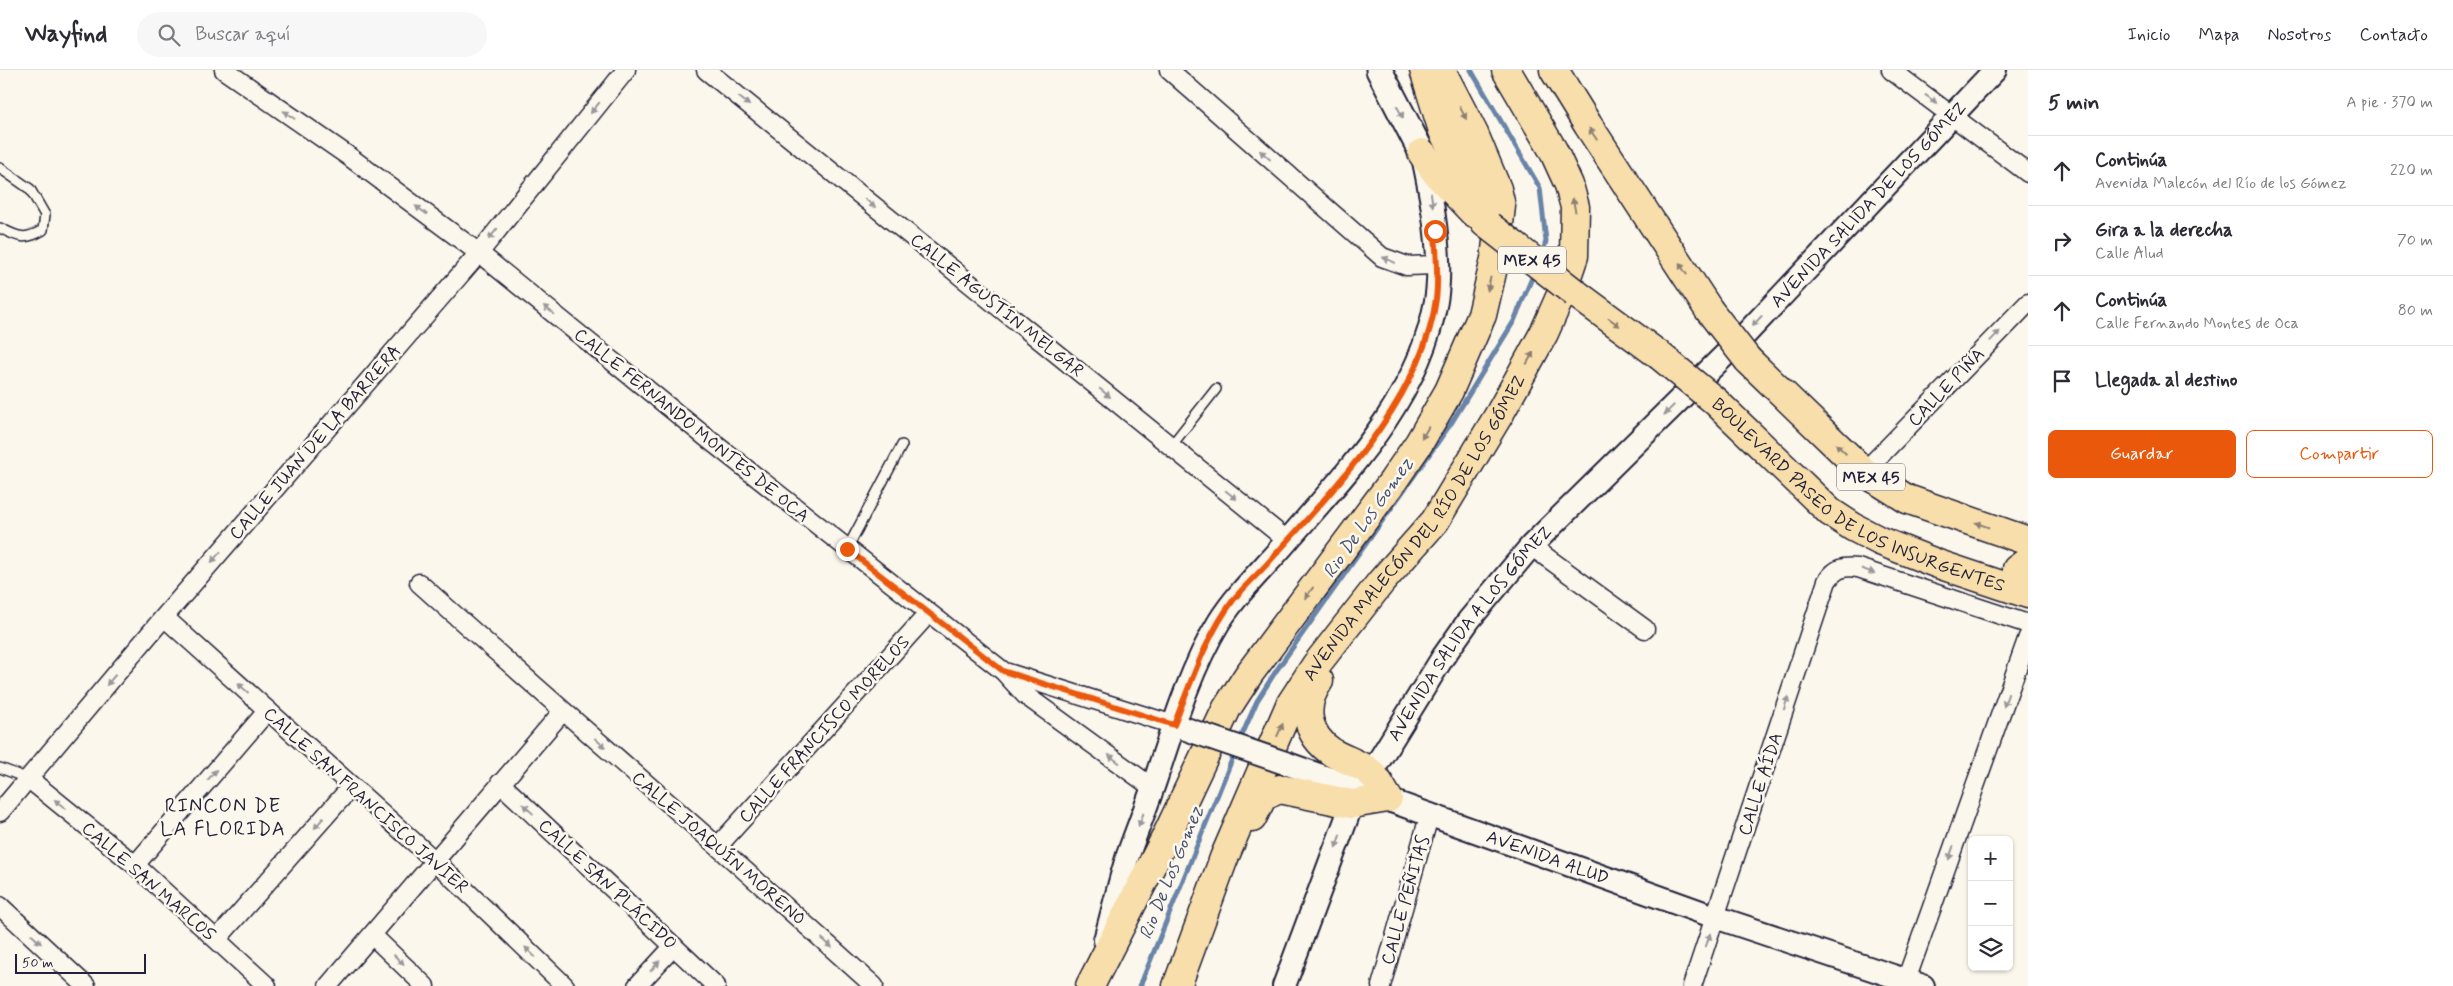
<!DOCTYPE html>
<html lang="es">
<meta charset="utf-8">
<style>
body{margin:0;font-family:Mynerve,sans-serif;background:#f7f7f7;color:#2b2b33}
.controls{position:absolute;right:15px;bottom:15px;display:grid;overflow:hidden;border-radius:8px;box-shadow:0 1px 4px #0004}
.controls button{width:45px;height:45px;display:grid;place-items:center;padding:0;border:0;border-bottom:1px solid #e1e1e2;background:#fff;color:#2b2b33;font:25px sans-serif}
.scale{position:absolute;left:15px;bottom:12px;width:131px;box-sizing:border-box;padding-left:5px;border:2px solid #22223b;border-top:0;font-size:14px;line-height:18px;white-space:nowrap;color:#22223b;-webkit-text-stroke:4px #fbf7ec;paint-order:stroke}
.stop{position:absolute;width:15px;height:15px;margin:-11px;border:4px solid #ea580c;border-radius:50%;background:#fff}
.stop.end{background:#ea580c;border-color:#fff;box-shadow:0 1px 5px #0008}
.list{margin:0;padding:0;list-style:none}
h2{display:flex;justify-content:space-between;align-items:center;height:65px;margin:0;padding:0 20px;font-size:21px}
h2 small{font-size:16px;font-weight:400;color:#7c7c81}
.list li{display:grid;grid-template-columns:32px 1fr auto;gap:15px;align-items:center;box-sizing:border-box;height:70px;padding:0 20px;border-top:1px solid #e1e1e2}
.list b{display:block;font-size:19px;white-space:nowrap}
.list p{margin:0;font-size:16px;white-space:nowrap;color:#7c7c81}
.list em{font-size:16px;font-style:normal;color:#7c7c81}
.actions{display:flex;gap:10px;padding:15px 20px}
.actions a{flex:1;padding:11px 0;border:1px solid #ea580c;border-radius:8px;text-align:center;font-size:18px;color:#ea580c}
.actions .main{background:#ea580c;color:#fff}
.icon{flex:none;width:28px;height:28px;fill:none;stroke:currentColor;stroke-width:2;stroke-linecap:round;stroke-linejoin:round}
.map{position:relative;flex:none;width:2028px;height:916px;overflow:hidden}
header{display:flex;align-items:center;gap:30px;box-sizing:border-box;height:70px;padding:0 25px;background:#fff;border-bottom:1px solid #e1e1e2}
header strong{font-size:24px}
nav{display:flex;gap:28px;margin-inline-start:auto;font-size:18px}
.search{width:350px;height:45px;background:#f7f7f7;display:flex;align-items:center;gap:12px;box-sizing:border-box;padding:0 18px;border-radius:28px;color:#7c7c81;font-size:19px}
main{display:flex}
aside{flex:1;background:#fff}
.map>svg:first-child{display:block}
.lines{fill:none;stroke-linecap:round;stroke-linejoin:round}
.stream{stroke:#6984a9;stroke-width:5}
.service-casing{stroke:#22223b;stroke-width:12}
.minor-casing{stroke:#22223b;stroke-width:21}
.tertiary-casing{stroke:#22223b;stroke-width:26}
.secondary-casing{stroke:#22223b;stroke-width:29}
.primary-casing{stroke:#22223b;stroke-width:31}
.service{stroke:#fbf7ec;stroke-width:9}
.minor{stroke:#fbf7ec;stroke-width:18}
.tertiary{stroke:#fbf7ec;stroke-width:22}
.secondary{stroke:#fbf7ec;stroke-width:25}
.primary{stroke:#f8deab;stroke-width:28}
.tertiary-bridge-casing{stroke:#22223b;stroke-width:26;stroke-linecap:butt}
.primary-bridge-casing{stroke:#22223b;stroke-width:31;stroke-linecap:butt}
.tertiary-bridge{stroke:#fbf7ec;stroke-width:22}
.primary-bridge{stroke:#f8deab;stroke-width:28}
.oneway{fill:#99979c}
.oneway2{fill:#8d8073}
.route{stroke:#ea580c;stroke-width:6}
.labels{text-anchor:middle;stroke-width:5;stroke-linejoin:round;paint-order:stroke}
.shield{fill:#fbf7ec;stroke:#636270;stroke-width:1}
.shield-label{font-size:16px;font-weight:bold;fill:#22223b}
.street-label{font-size:18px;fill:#22223b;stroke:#fbf7ec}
.water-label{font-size:19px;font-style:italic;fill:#465372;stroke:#fbf7ec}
.quarter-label{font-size:20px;letter-spacing:1px;fill:#22223b;stroke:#fbf7ec}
</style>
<header>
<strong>Wayfind</strong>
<div class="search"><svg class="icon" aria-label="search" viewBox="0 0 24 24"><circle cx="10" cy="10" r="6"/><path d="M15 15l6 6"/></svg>Buscar aquí</div>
<nav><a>Inicio</a><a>Mapa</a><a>Nosotros</a><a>Contacto</a></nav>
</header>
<main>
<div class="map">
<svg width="2028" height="916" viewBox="0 0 2028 916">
<rect width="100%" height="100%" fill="#fbf7ec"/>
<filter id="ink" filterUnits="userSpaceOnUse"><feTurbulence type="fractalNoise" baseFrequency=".02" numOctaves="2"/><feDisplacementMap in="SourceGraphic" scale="10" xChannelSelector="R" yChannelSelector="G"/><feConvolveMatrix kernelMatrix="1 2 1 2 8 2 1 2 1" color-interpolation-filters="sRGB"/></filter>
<g filter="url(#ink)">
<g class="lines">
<path class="stream" d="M1471,0L1540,118L1546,171L1542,186
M1239,672L1257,631L1276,601L1452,352L1514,251L1534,203
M1140,916L1235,682"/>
<defs>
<path id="service" d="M0,98L30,119L45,145L43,160C24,171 18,167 0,158
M1171,376L1216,319
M847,479L902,375
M0,698L29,709"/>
<path id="minor" d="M224,0L347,85L479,183L707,368L1003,601L1025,625L1153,718
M706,0L1288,471
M1169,0L1382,187L1407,196L1436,195
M1891,0L2028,103
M1864,402L2028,233
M1531,476L1645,559
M419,513C570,648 724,780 874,916
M164,547L435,791L565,916
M1005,602L1174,655
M29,709L135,795L267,916
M500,713L716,916
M0,742L164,547L479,183L626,0
M719,775L928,544
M135,795L268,640
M0,836L86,916
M372,865L425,916
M217,869L351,717
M328,916L563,641
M637,916L674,876
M1381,916L1430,743
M1692,916L1827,511C1836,498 1843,496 1858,498L2028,554
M1904,916L2028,567"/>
<g id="tertiary">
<path id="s1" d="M1288,694L1715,847L1923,916"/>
<path d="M1105,870C1113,842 1119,813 1128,785C1138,757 1149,730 1158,702C1174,653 1192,596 1219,552C1238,522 1264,498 1287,471C1349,400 1419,328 1436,231C1443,190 1432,128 1423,87"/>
<path id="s2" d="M1284,916L1352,734L1443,587L1469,550L1531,476L1741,269L1995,0"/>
</g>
<path id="secondary" d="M1379,0L1422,83"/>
<g id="primary">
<path d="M1424,0L1443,61L1479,134L1485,153"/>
<path d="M1554,0L1588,55L1709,240"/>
<path d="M1422,83L1437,104L1475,144"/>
<path d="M1575,223L1659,285"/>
<path d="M1748,290L1864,402L1907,429L2028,471"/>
<path id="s3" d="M1715,331L1830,442L1853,457L1880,471L1938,494L2028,524"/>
<path d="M2028,491L2017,499V511L2028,523"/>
<path d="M1252,748L1263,726L1280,719L1352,734L1388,728C1383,721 1378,709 1371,703C1361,694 1345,690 1333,683C1306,665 1301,637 1319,611"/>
<path d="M1090,916L1166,767L1227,638L1249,604L1393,411L1419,373L1449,321L1482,245L1495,189L1501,136L1497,119L1474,64L1441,0"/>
<path id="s4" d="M1177,916L1224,788L1290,635L1316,595L1381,512L1435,451L1500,343L1544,263L1560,227L1574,186L1575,137L1569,115L1553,80L1506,0"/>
</g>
</defs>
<use href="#service" class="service-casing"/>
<use href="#minor" class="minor-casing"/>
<use href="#tertiary" class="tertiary-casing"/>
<use href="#secondary" class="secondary-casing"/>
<use href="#primary" class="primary-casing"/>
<use href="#service" class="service"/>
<use href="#minor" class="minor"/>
<use href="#tertiary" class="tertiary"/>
<use href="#secondary" class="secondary"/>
<use href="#primary" class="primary"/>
<defs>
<path id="tertiary-bridge" d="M1183,658L1288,694"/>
<path id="primary-bridge" d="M1489,156L1575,223
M1709,240L1748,290
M1659,285L1715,331"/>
</defs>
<use href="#tertiary-bridge" class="tertiary-bridge-casing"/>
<use href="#primary-bridge" class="primary-bridge-casing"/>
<use href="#tertiary-bridge" class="tertiary-bridge"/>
<use href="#primary-bridge" class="primary-bridge"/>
</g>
<defs><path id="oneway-solid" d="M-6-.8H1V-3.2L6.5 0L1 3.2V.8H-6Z" transform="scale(1.25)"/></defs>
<g class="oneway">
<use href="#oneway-solid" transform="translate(1931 29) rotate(36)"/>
<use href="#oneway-solid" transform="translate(744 31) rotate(39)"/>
<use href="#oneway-solid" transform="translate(595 38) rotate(129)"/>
<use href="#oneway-solid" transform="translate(1400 42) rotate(62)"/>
<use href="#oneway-solid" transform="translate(289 45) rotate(-145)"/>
<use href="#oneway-solid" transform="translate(1265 85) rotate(-139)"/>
<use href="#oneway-solid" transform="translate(1432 130) rotate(81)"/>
<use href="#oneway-solid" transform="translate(870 133) rotate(39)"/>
<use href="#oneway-solid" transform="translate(421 140) rotate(-144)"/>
<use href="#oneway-solid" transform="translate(493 164) rotate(129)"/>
<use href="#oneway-solid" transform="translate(1389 190) rotate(-156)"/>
<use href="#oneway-solid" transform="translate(549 240) rotate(-141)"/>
<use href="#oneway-solid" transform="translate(1757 251) rotate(133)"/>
<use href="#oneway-solid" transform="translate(1995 266) rotate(-46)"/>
<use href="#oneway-solid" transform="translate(1105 323) rotate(39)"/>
<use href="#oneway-solid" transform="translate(1669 340) rotate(135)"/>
<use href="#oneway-solid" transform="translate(1231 425) rotate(39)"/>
<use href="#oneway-solid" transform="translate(216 487) rotate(131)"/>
<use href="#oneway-solid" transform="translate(1868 501) rotate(19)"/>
<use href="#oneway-solid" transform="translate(111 610) rotate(130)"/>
<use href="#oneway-solid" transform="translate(243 618) rotate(-138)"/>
<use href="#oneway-solid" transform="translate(2006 630) rotate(110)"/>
<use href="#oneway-solid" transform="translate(1786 633) rotate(-72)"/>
<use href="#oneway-solid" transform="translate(600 673) rotate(41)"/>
<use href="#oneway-solid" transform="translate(1114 689) rotate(-143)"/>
<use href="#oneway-solid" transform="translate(212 705) rotate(-49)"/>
<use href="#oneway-solid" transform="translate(60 734) rotate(-141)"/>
<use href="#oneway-solid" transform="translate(528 739) rotate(-137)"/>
<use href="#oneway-solid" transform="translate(1141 750) rotate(110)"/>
<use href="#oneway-solid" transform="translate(319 753) rotate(131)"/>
<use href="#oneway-solid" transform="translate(1338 771) rotate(110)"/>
<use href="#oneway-solid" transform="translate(1951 783) rotate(110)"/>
<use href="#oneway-solid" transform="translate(36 869) rotate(43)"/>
<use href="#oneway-solid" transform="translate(1708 870) rotate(-71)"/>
<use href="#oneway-solid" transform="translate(827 873) rotate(42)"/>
<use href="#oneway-solid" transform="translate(530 882) rotate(-136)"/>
<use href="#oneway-solid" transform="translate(399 890) rotate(44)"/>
<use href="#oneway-solid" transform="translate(655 896) rotate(-48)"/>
</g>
<g class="oneway2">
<use href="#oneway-solid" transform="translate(1463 43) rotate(62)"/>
<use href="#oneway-solid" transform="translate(1593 64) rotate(-124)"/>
<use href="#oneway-solid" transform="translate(1574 135) rotate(-102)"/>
<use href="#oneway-solid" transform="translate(1683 199) rotate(-123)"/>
<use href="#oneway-solid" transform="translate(1489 214) rotate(103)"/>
<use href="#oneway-solid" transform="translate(1614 252) rotate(36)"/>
<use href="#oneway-solid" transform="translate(1530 288) rotate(-61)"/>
<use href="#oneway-solid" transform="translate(1425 363) rotate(120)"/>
<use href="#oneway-solid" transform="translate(1841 379) rotate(-136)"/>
<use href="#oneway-solid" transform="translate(1982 455) rotate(-161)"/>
<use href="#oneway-solid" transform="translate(1309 523) rotate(126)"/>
<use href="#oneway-solid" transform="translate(1280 660) rotate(-66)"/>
</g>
</g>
<g class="lines" filter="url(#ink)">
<path class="route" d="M847,479L1003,601L1174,655C1191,612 1206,566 1234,529C1245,516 1257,505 1268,493C1332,421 1423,328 1436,229C1439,207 1436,184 1435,161"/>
</g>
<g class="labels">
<g class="shield">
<rect x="1498" y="176.5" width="68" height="27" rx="4"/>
<rect x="1837" y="393.5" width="68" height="27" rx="4"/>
</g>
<g class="shield-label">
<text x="1532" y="196">MEX 45</text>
<text x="1871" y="413">MEX 45</text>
</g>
<g class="street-label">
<text dy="6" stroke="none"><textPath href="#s2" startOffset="989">AVENIDA SALIDA DE LOS GÓMEZ</textPath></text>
<text transform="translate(997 235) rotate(39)" y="6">CALLE AGUSTÍN MELGAR</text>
<text transform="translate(1946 317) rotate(-46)" y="6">CALLE PIÑA</text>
<text transform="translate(692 355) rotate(39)" y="6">CALLE FERNANDO MONTES DE OCA</text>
<text transform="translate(315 372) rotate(-49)" y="6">CALLE JUAN DE LA BARRERA</text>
<text dy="6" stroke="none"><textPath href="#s3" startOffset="175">BOULEVARD PASEO DE LOS INSURGENTES</textPath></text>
<text dy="6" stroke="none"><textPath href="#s4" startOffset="520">AVENIDA MALECÓN DEL RÍO DE LOS GÓMEZ</textPath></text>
<text dy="6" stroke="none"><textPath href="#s2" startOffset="402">AVENIDA SALIDA A LOS GÓMEZ</textPath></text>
<text transform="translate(824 659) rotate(-48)" y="6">CALLE FRANCISCO MORELOS</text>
<text transform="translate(1760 714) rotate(-72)" y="6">CALLE AÍDA</text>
<text transform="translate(366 730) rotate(42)" y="6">CALLE SAN FRANCISCO JAVIER</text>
<text transform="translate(719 778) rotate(41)" y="6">CALLE JOAQUÍN MORENO</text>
<text dy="6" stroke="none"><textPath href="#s1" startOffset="276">AVENIDA ALUD</textPath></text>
<text transform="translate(149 811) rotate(41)" y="6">CALLE SAN MARCOS</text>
<text transform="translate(608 814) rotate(43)" y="6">CALLE SAN PLÁCIDO</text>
<text transform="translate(1405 830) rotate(-74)" y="6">CALLE PEÑITAS</text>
</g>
<g class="water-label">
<text transform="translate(1367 447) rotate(-55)" y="7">Rio De Los Gomez</text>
<text transform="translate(1170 802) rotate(-68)" y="7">Rio De Los Gomez</text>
</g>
<g class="quarter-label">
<text x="223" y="742">RINCON DE<tspan x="223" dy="23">LA FLORIDA</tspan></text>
</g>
</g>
</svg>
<div class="controls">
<button>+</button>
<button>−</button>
<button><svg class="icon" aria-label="layers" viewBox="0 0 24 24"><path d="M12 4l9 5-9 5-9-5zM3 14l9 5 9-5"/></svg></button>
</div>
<div class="scale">50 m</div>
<div class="stop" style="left:1435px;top:161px"></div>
<div class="stop end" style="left:847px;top:479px"></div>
</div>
<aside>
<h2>5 min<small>A pie · 370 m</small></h2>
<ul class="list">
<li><svg class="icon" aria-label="ahead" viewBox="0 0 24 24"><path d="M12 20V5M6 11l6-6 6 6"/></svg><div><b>Continúa</b><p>Avenida Malecón del Río de los Gómez</p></div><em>220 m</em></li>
<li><svg class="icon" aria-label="right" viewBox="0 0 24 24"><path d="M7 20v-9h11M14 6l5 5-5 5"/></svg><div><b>Gira a la derecha</b><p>Calle Alud</p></div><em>70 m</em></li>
<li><svg class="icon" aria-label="ahead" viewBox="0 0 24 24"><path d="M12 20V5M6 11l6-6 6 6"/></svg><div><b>Continúa</b><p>Calle Fernando Montes de Oca</p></div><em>80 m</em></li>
<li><svg class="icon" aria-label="arrive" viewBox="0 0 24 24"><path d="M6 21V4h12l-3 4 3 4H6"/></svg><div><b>Llegada al destino</b></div></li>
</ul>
<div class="actions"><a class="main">Guardar</a><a>Compartir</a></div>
</aside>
</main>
